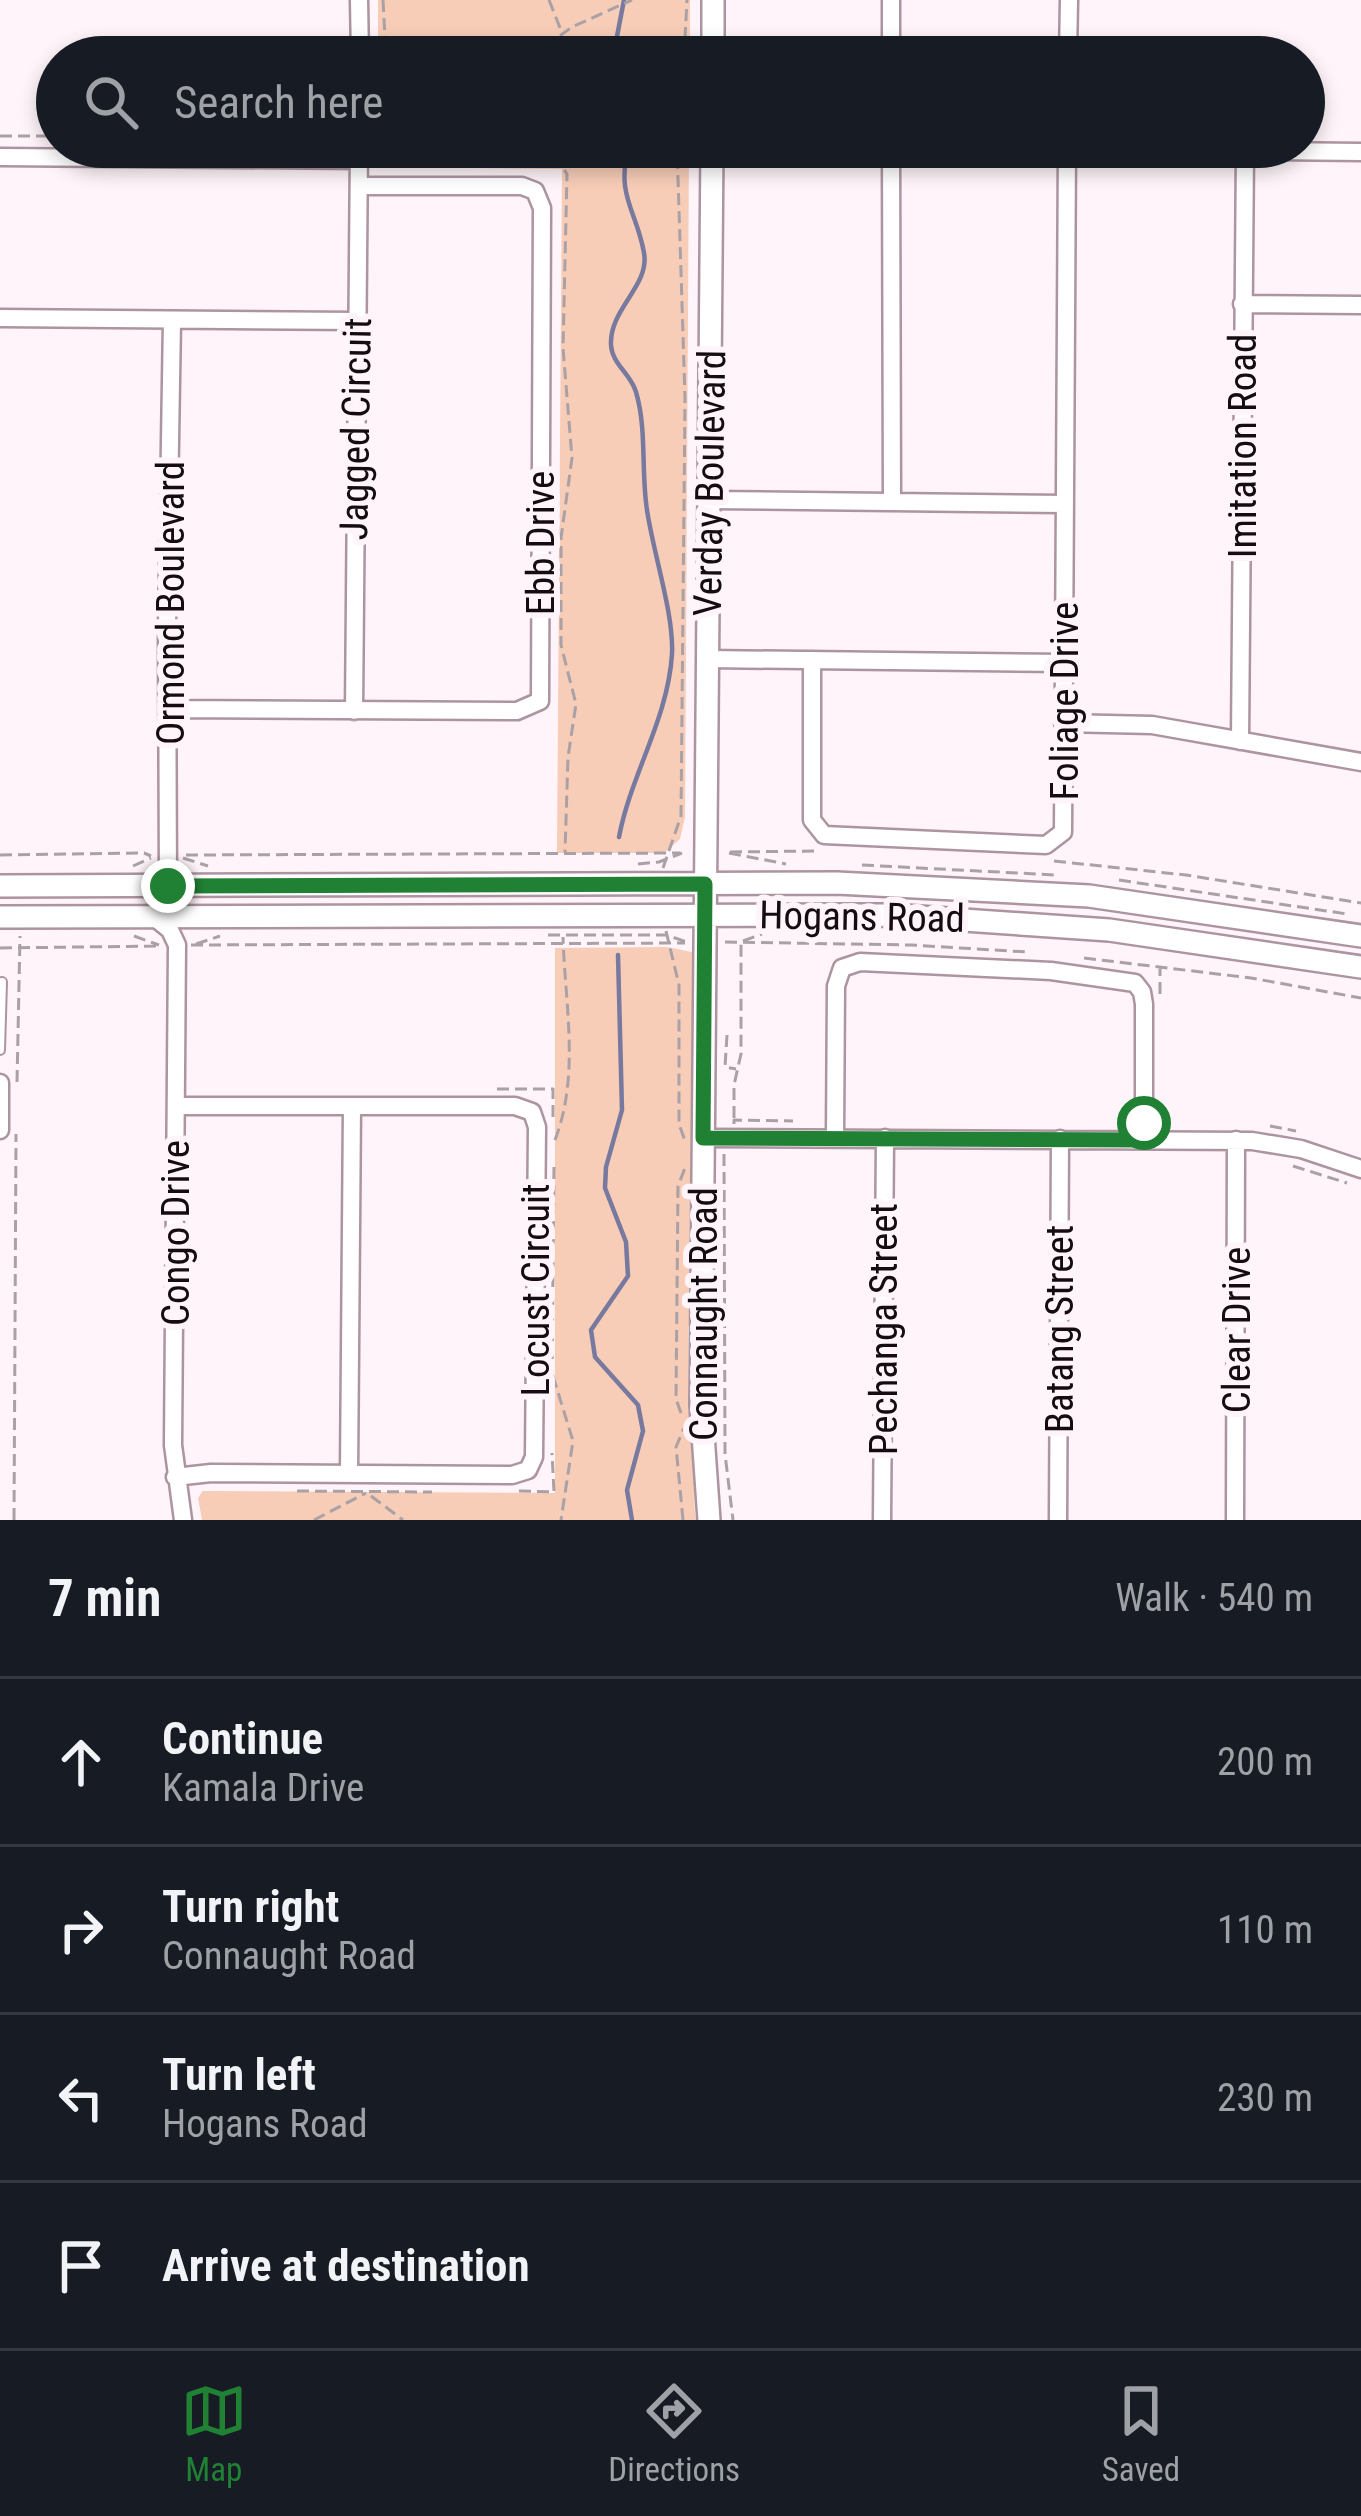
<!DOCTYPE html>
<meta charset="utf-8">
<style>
body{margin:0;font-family:"Roboto Condensed",sans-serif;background:#242831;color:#f1f3f6}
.stop{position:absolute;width:36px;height:36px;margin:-27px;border:9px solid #208134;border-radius:50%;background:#fff}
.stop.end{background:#208134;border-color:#fff;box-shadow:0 3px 12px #0008}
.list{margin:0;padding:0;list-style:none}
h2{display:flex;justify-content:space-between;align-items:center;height:156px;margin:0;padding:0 48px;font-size:51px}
h2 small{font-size:39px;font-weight:400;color:#9ea1a6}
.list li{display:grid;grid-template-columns:78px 1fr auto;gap:36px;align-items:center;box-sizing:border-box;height:168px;padding:0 48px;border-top:3px solid #363941}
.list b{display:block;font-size:45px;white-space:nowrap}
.list p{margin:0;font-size:39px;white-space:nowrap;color:#9ea1a6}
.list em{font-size:39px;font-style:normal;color:#9ea1a6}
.icon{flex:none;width:66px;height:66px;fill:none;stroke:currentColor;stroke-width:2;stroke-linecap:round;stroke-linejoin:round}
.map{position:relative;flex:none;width:1361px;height:1520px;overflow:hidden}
.search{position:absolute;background:#171b24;box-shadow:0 6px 18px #0003;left:36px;right:36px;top:36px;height:132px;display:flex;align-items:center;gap:30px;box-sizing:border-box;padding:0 42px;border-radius:66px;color:#9ea1a6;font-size:45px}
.sheet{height:828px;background:#171b24}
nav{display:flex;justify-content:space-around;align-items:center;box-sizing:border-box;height:168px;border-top:3px solid #363941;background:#171b24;font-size:33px;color:#9ea1a6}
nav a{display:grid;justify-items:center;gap:6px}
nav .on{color:#208134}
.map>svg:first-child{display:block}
.green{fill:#f7cdb8}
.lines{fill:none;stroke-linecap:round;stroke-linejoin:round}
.stream{stroke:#77799e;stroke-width:4.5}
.service-casing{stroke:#ac94a1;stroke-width:12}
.minor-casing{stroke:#ac94a1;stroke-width:21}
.tertiary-casing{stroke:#ac94a1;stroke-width:26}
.path{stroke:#aaa1a6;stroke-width:3;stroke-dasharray:12 6;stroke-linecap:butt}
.service{stroke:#fff;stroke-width:8}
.minor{stroke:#fff;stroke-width:16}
.tertiary{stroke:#fff;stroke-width:21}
.route{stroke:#208134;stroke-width:15}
.labels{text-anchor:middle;stroke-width:12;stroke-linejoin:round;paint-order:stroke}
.street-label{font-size:39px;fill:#140c11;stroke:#fef4f9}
</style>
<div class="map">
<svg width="1361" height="1520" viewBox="0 0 1361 1520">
<rect width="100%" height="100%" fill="#fef4f9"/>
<path class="green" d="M378,0H690V57H378Z
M377,147H689L685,817L680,839L664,853H557L562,169L383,167L377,160Z
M667,947L692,952L695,1177L690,1186L689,1288C696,1301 696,1314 688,1327V1411C705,1439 690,1488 696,1520H202L198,1498L203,1491L555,1493V948Z"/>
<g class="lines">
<path class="stream" d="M613,57L624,0
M619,837C631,774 668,719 672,654C674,614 653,552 647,510C641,472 647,429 636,392C631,374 612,364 611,345C609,309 650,286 644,253C637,211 615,195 629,147
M618,955L622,1110L606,1167L605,1188L626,1242L628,1276L591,1330L595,1357L638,1405L643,1431L627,1490L632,1520"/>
<defs>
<path id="service" d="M0,1050L2,982"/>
<path id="minor" d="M359,0L360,57
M891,0V57
M1068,57L1069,0
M891,147L892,502
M1067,149L1361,152
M0,157L359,160
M1242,304L1361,305
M0,318L357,321
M709,500L1065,504
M707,659L1064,663
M812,660V820L824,835L1046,845L1063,832L1067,147
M170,709L517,711L540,701L542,208L535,191L522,186H359
M354,711L359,147
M1063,723L1152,725L1361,762
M1240,741L1245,151
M168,886L167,625L172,320
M154,917L170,930L177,945L173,1445L183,1520
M0,1083V1130
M703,1138L1252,1141L1301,1149L1361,1169
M835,1138L836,986L842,968L860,962L1051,971L1135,983L1142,992L1144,1004V1140
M349,1474L352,1106
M175,1477L211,1473L512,1475L528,1470L534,1457L537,1127L532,1112L515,1106H176
M882,1520L885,1138
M1058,1520L1060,1139
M1235,1520L1236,1140"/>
<path id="tertiary" d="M713,57V0
M0,886L837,883L1089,896L1361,936
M0,917L891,915L1109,930L1361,967
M709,1520L701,1406L712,147"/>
</defs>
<use href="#service" class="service-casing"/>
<use href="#minor" class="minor-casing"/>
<use href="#tertiary" class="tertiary-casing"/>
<path class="path" d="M383,0L386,57
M549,0L562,33
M531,57L572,27L632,0
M684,57L687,0
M0,136H57
M401,147C427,166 454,168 482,151
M488,147L485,150C493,155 502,162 512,164C533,167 553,151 567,174L563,348L572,458L561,538V645L576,704L568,757L565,852
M730,852L816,851
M729,853L786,864
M0,855L144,853L151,856
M186,855L680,853
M183,858L208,866
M1054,861L1186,875L1361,903
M638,864L659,862L682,853
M862,865L1056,875
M133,866L151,858
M663,868L681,816L685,398L677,147
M1119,880L1347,914
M666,931L679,985V1124L685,1141
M548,935H666L687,942
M134,936L159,945
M743,941L762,934
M725,942L911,945L1027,952
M196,944L220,936
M191,945L685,943
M0,948L158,946
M1084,958L1251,978L1361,998
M1160,994V968
M727,1035L725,1067L736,1069
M17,1082L20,936
M497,1089H553V1119
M734,1118V1085L741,1054V942
M734,1124V1120L793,1121
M1270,1126L1296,1131
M555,1140C580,1075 565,1005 563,937
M724,1154L725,1454L733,1520
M1293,1166L1347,1183
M553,1376L573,1441L561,1520
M552,1377L554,1165
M681,1413L676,1399L678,1186L685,1168
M297,1491L432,1492
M519,1491L554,1492L552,1453
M371,1496L403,1520
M14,1520L16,1134
M314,1520L366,1493
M683,1520L676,1447L684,1428"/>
<use href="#service" class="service"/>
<use href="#minor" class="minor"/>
<use href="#tertiary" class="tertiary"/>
</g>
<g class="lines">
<path class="route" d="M168,886L705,884L703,1138L1144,1140V1123"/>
</g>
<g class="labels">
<g class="street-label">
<text transform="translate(355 429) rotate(-89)" y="14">Jagged Circuit</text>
<text transform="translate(1242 446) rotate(-90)" y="14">Imitation Road</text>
<text transform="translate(709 483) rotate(-89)" y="14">Verday Boulevard</text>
<text transform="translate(540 543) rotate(-90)" y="14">Ebb Drive</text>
<text transform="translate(170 603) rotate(-90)" y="14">Ormond Boulevard</text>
<text transform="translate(1064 701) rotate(-90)" y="14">Foliage Drive</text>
<text transform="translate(862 916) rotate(1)" y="14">Hogans Road</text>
<text transform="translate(175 1233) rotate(-90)" y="14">Congo Drive</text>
<text transform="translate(535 1290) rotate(-90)" y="14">Locust Circuit</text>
<text transform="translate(703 1314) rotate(-90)" y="14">Connaught Road</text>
<text transform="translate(883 1329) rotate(-90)" y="14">Pechanga Street</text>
<text transform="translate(1059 1329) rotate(-90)" y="14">Batang Street</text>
<text transform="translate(1236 1330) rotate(-90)" y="14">Clear Drive</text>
</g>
</g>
</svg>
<div class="stop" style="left:1144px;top:1123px"></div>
<div class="stop end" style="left:168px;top:886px"></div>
<div class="search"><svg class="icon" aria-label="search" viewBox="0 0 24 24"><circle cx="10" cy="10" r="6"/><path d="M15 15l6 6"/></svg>Search here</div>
</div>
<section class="sheet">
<h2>7 min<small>Walk · 540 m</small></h2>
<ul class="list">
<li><svg class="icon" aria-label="ahead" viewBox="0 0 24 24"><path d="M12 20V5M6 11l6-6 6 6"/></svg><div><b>Continue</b><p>Kamala Drive</p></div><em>200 m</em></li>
<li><svg class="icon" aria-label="right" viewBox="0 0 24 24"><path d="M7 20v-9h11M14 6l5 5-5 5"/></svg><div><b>Turn right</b><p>Connaught Road</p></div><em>110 m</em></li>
<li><svg class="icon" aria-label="left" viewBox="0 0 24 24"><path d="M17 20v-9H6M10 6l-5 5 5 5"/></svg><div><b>Turn left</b><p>Hogans Road</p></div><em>230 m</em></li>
<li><svg class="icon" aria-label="arrive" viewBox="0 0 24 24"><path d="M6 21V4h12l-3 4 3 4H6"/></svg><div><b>Arrive at destination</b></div></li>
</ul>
</section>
<nav>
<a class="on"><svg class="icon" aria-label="map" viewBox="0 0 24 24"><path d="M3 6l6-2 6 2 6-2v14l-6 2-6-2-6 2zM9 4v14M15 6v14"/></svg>Map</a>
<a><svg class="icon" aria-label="directions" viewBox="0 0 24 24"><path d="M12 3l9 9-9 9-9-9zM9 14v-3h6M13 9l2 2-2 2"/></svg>Directions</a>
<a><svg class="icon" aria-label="saved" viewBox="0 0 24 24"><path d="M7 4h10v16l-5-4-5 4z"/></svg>Saved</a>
</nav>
